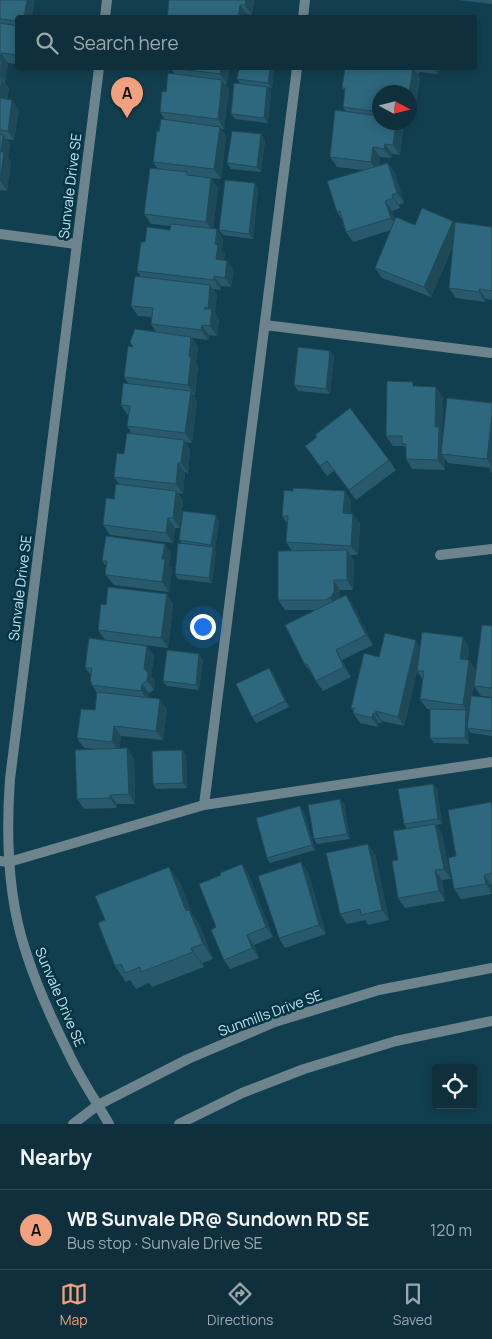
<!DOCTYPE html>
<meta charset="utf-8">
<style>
body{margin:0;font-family:Manrope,sans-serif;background:#1c3b46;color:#f1f3f6}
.controls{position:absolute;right:15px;bottom:15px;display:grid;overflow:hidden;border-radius:5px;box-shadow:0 2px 12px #0003}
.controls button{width:45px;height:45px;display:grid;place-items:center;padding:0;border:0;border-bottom:1px solid #2e4a55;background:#0e2f3b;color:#f1f3f6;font:25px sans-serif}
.compass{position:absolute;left:372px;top:85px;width:45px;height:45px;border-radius:50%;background:#0e2f3b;box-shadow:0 2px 12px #0003;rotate:97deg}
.you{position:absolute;left:202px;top:626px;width:18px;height:18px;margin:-12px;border:4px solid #fff;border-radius:50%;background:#1a73e8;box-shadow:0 0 0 8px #1a73e833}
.badge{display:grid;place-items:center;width:32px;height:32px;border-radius:50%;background:#f1a17d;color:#111;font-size:16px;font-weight:700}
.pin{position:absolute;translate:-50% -41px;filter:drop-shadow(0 1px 2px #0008)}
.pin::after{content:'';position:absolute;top:26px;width:18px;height:15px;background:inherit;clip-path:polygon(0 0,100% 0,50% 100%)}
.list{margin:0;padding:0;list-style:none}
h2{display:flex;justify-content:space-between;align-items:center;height:65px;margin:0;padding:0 20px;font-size:21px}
h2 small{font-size:16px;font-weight:400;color:#9ba9af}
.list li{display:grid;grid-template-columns:32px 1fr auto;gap:15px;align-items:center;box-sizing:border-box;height:80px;padding:0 20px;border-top:1px solid #2e4a55}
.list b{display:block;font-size:19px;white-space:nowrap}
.list p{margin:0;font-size:16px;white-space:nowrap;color:#9ba9af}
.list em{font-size:16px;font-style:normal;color:#9ba9af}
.icon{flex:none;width:28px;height:28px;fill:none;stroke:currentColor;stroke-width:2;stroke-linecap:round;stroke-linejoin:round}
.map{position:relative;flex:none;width:492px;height:1124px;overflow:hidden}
.search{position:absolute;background:#0e2f3b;box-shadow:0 2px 12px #0003;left:15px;right:15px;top:15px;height:55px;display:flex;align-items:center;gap:12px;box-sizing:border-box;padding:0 18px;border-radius:5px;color:#9ba9af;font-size:19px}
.sheet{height:145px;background:#0e2f3b}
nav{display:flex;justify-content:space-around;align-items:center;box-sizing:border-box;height:70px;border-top:1px solid #2e4a55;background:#0e2f3b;font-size:14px;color:#9ba9af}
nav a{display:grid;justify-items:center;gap:2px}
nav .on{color:#f1a17d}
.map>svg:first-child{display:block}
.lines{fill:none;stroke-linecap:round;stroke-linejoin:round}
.service{stroke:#6d848e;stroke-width:10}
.minor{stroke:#6d848e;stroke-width:10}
.tertiary{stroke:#6d848e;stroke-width:10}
.wall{fill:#28596c}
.shaded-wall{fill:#204958}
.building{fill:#2e687e;stroke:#204958}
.labels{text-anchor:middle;stroke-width:5;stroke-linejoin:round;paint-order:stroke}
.street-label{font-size:14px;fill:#c4e1ed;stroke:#043544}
</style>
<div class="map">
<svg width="492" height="1124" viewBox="0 0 492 1124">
<rect width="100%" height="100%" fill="#123f4f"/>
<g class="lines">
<path class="service" d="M303,18L305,0
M265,325L492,353
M204,805L297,68
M0,861L9,862L204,805L492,762"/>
<path class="minor" d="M0,234L76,244
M440,555L492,549"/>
<path class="tertiary" d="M105,18L107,0
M99,68L10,779C6,835 7,894 25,949C36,985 52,1020 69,1054C80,1078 96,1101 109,1124
M73,1124L98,1105L188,1059L275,1022L379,990L492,968
M179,1124L242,1093L304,1069L396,1041L492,1021"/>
</g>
<path class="wall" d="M0,0L35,1L18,18V64L8,63L5,83L9,89L7,100L19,110L14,140L6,139L10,144L8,158L11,162L7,191L0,190Z
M254,0L252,15L247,14L167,18Z
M457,0H492V4Z
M170,68H229L227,84H225L229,90L224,129H221L226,136L221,179L211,178L218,188L213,229H217L223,239L222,251L225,254L224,260L234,270L231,287L221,286V290L213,289L217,295L215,313L219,319L217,336L209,335L208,340L192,338L198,347L196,363L198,366L195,395H193L197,401L192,443L185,442L190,450L188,473L185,472L183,494L178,493L183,501L180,528H175L173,543L110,535L103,525L114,499L119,484L114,477L132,434L127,426L129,415L127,414L121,405L128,383L124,377L133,347L156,332L151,324L152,317L138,316L131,306L141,277L137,271L145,242L170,230V226L151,224L144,214L158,169L153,162L159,132L165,120L160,112L166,92L175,74Z
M239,68H274L272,88L268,87L271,92L268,123L235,119L231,114L241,84L237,79Z
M345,68H439L438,74L419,72V74L416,73L420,78L415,108L411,107L410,121V92H380V122H409V124L400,123L403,128L400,155L392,154L391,158L380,157L379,166L395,173L404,203L399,205L400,208L392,211L395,220L415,225L455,224L492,227V300L486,299L485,302L456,298L449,288L453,246L431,297L382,278L375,268L391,230L353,242L346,232L342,220L337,212L363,170L337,167L330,157L346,112L343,107L345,91L342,88Z
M261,134L265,140L261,172L231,169L227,163Z
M255,183L258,189L253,239L223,235L219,230Z
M334,356L330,394L298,391L294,385Z
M416,386L443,397L442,432L443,434L492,403V473L490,471L491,468L448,463L445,459V470L412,469L406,459V449L404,446H393L386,436Z
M305,446L389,460L396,470L356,500L334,471L327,476Z
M351,500L350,513L360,523L358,555H350L354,560L353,590H340V598L346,595L353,605L373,645L342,660L351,677L323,691L316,681L313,675L305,665L316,610H285L278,600L292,551L286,542L287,523L282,516Z
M216,515L219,521L215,550H214L216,552L212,583L178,579L175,574L182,543L179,540Z
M171,553L169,566L172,569L169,592L114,585L105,574L106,566L102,561Z
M167,594L173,604L168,648L105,640L98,630L106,605Z
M492,626V697L481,696L474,686Z
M463,637L469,647L468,660H469L476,670L472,696L492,698V736L471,733L469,730V744L434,743L430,738L431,709H427L420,699L423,680L417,671L404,726L382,721V723H379L378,727L360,723L353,713V711L351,708L379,657L420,646Z
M154,655L151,676L155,682L154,690L149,693L148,698L167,709L163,740L121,736L119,749L134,758L135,804H117V808L84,809L77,799L98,749L84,748L77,738L95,710L97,693L90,682L91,675L85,668Z
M203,660L199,690L167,686L163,681Z
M273,673L289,707L256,723L252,717Z
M182,750L186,755L187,788L156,789L153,784Z
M433,784L437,789L442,824L436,825L442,834L451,879L442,880L445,901L405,908L398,898V860L407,829L404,824Z
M340,799L344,804L350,839L317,844L314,839Z
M491,802L492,804V884L491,885L492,894L461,899L454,889L456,856Z
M304,811L315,850L270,863L267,858Z
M375,854L389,920L368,925L365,920L347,924L340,914Z
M308,872L326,934L285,948L279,938Z
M248,873L273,937L254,945L259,958L230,969L224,960L216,927L221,875Z
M180,883L192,914L200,926L213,959L202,963L204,967L152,987L149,983L136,989L130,980L126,982L115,966L105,920Z"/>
<path class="shaded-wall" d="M27,0H34L35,1L32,18H24Z
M246,0H254L252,15L245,5Z
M240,5L247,14L246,18H238Z
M1,53L8,63L5,83L0,76Z
M221,68H229L227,84L220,74Z
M270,68H274L272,88L268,83Z
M413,68L420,78L415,108L410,99L409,92Z
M433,68H439L438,74Z
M2,80L9,89L6,108L0,100V92Z
M222,80L229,90L224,129L218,119Z
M267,87L271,92L268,123L264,118Z
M12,100L19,110L14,140L8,131Z
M410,105L411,107L410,121Z
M396,122H399L403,128L400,155L393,145Z
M220,127L226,136L221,179L214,169Z
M261,134L265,140L261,172L257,167Z
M3,135L10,144L8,158L11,162L7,191L0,181L1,152Z
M385,144L392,154L391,158L384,149Z
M373,147L380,157L378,172L371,162Z
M388,163L395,173L404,203L397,193Z
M211,178L218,188L213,231L206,222Z
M255,183L258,189L253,239L249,234Z
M392,195L399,205L400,208L393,198Z
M385,201L392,211L398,228L391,218Z
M453,221L459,231L431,297L424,287Z
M217,229L223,239L222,251L225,254L223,269L216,259L215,244Z
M227,261L234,270L231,287L225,278Z
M214,276L221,286V290L214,280Z
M210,285L217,295L215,313L219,319L217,336L210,326L204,309L205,307L211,316L212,313L208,308Z
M479,289L486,299L485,302L479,292Z
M202,325L209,335L208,340L201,330Z
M191,337L198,347L196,363L198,366L195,395L188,385L189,356Z
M330,351L334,356L330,394L326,389Z
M436,387L443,397L442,432L446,437L441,454L445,459V470L438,460L435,427Z
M191,391L197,401L192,443L185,433Z
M492,414V466L487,459Z
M184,440L190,450L188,473L181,463Z
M178,463L185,472L183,494L176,484Z
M176,491L183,501L180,528L173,518Z
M345,491L351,500L350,523L343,513Z
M353,514L360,523L358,555L351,546Z
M216,515L219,521L215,550L211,545Z
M168,518L175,528L173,543L166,533Z
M165,544L171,553L169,566L172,569L169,592L162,582V559Z
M213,547L216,552L212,583L209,578Z
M347,550L354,560L353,590L347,580Z
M334,580L340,590V602L336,607L330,598Z
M167,594L173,604L168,648L161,638Z
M346,595L353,605L373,645L366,635Z
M463,637L469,647L467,669L460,659Z
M416,640L422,650L404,726L398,717Z
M147,646L154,655L151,676L155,682L154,690L147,681L144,668Z
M336,650L342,660L351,677L344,667Z
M199,654L203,660L199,690L196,685Z
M469,660L476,670L470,715L463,705Z
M269,668L273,673L289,707L285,701Z
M142,684L149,693L148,701L141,691Z
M160,699L167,709L163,740L156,731Z
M466,710L469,715L467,728L469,730V744L465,738Z
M376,711L382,721V723L375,714Z
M373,713L379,723L378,727L372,718Z
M114,726L121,736L119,752L112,742Z
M127,748L134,758L135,804L129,794Z
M182,750L186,755L187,788L183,783Z
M433,784L437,789L442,824L438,819Z
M110,795L117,804V808L110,798Z
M340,799L344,804L350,839L347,834Z
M300,806L304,811L315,850L312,845Z
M435,824L442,834L451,879L444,869Z
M368,844L375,854L389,920L382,910Z
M301,862L308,872L326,934L319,925Z
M242,864L248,873L273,937L266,927Z
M169,867L180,883L192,914L200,926L213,959L203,944L186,911Z
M435,870L442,880L445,901L439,891Z
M484,875L491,885L492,893L486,884Z
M247,935L254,945L259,958L252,948Z
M191,948L202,963L204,967L193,952Z"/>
<path class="building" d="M0,0H27L24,18H18V21L0,19Z
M169,0H246L245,5H240L238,18H167Z
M405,15L423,18H405Z
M0,23L18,26V55L1,53L0,60Z
M171,68H221L220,74Z
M239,68H270L268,83L237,79Z
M345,68H413L409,92H380V112L343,107L345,88H342Z
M168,73L222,80L218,119L160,112L162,91L166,92Z
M0,79L2,80L0,92Z
M234,83L267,87L264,118L231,114Z
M0,98L12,100L8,131L0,130Z
M335,110L380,116V122H396L393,145L385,144L384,149L373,147L371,162L330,157Z
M161,119L220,127L214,169L153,162L157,131L159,132Z
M232,131L261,134L257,167L227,163Z
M0,134L3,135L1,152H4L0,181Z
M388,163L397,193L392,195L393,198L385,201L391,218L346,232L340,211L337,212L327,181Z
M150,168L187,172V175L211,178L206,222L144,214Z
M225,180L255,183L249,234L219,230Z
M422,208L453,221L424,287L375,268L396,217L415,225Z
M455,222L492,227V291L479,289V292L449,288Z
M171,224L217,229L215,244L218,245L216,259L227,261L225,278L214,276V280L137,271L141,242H145L147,227L170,230Z
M135,276L210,285L208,308L205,307L204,309H212L210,326L202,325L201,330L151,324L153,308L131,306Z
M135,329L191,337L189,356L191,357L188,385L124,377L128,346L133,347L130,342Z
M298,347L330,351L326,389L294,385Z
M387,381L413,382V386L436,387L435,427H439L438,460L406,459V444H402V436H386Z
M123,383L191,391L185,433L127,426L130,406L121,405Z
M447,398L492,403V414L487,459L441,454Z
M350,408L389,460L349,490L327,461L320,466L305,446L317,437L315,435Z
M127,433L184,440L181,463H178L176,484L114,477L117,453L124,454Z
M492,457V471H490Z
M116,484L176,491L173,518H168L166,533L103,525L106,498L114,499Z
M293,488L345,491L343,513L353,514L351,546L286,542L288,516H282L284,490L293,491Z
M183,511L216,515L211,545L179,540Z
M106,536L165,544L162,559H165L162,582L107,575L105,574L107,561H102Z
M178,543L213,547L209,578L175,574Z
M347,550V580H334V592L330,598L325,600H278V551Z
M108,587L167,594L161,638L98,630L101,604L106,605Z
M346,595L366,635L336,650L344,667L316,681L307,664L305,665L285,625Z
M482,625L492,626V688L474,686Z
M422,632L463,637L460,659L469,660L463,705L420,699L424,671H417Z
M385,633L416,640L398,717L376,711L375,714L373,713L372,718L353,713L354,708H351L364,653L379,657Z
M89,638L147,646L144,668L148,673L147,681L142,684L141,691L91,685L92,682H90L92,668H85Z
M167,650L199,654L196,685L163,681Z
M269,668L285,701L252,717L236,684Z
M97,692L160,699L156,731L114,726L112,742L77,738L81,709L95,710Z
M471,696L492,698V731L467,728Z
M430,709L466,710L465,738H430Z
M127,748L129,794L110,795V798L77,799L75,750Z
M182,750L183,783L153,784L152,751Z
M433,784L438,819L404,824L398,789Z
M340,799L347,834L314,839L308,805Z
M491,802L492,808V873L484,875L486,884L454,889L448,858L456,856L448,810Z
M300,806L312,845L267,858L256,818Z
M435,824L444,869L435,870L439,891L398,898L392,861L398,860L393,831Z
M368,844L382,910L361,915L360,909L340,914L326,853Z
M301,862L319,925L279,938L258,876Z
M242,864L266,927L247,935L252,948L224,960L211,930L216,927L199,884L221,875L220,873Z
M169,867L186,911L189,910L203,944L191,948L193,952L141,972L140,967L125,973L121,964L115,966L98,923L105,920L95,896Z"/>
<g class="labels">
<g class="street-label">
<text transform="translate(70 186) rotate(-83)" y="5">Sunvale Drive SE</text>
<text transform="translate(20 588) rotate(-83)" y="5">Sunvale Drive SE</text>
<text transform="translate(60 997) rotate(67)" y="5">Sunvale Drive SE</text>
<text transform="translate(270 1013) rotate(-20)" y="5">Sunmills Drive SE</text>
</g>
</g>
</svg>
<div class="controls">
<button><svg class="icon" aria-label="locate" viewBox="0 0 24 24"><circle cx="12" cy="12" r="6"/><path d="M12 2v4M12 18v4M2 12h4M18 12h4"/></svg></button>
</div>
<svg class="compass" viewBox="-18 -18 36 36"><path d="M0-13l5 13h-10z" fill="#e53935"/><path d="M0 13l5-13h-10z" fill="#9ba9af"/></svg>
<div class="you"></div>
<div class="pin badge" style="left:127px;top:118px">A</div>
<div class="search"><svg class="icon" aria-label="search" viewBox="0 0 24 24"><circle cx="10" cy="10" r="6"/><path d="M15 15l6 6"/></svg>Search here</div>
</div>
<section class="sheet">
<h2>Nearby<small></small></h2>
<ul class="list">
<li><span class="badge">A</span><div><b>WB Sunvale DR@ Sundown RD SE</b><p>Bus stop · Sunvale Drive SE</p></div><em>120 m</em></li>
</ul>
</section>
<nav>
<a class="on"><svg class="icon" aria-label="map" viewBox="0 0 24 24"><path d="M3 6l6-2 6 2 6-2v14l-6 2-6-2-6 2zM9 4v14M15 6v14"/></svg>Map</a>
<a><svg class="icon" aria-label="directions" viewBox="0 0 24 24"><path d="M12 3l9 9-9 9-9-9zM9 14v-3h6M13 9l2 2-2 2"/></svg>Directions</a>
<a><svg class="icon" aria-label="saved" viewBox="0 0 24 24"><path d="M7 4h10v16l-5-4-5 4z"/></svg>Saved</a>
</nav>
